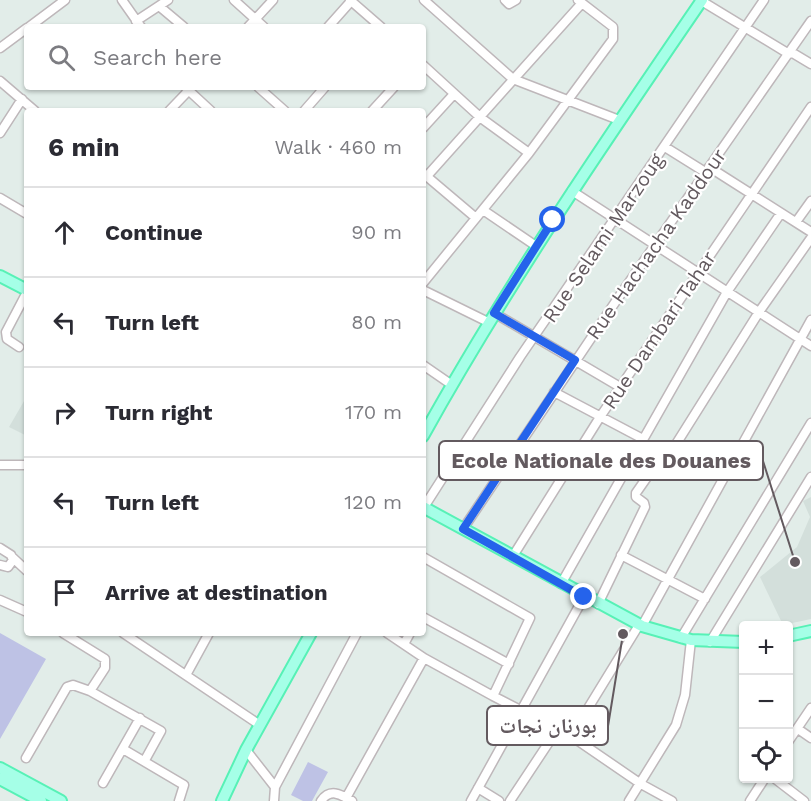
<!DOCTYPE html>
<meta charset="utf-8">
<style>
body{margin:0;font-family:"Work Sans","Noto Naskh Arabic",sans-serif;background:#f7f7f7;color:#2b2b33}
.controls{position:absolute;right:18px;bottom:18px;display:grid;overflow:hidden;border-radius:6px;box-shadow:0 2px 4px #0004}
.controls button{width:54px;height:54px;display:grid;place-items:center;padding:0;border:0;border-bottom:2px solid #e1e1e2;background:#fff;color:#2b2b33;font:30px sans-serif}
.stop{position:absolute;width:18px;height:18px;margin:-14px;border:4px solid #2563eb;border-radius:50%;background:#fff}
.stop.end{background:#2563eb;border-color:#fff;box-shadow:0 2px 6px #0008}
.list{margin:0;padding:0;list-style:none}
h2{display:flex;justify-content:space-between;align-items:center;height:78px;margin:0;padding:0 24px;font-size:26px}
h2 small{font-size:20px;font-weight:400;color:#7c7c81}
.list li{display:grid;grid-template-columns:39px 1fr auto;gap:18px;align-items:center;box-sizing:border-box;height:90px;padding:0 24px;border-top:2px solid #e1e1e2}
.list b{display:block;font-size:22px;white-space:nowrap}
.list em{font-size:20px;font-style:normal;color:#7c7c81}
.icon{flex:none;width:33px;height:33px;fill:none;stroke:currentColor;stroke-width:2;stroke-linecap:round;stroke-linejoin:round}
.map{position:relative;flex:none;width:811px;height:801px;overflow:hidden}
.search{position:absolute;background:#fff;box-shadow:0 2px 4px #0004;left:24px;top:24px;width:402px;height:66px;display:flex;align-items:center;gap:15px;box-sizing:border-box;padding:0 21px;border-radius:6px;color:#7c7c81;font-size:22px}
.panel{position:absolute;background:#fff;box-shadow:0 2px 4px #0004;left:24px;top:108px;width:402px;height:528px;border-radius:6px}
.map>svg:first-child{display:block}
.education{fill:#d3dfdb}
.green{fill:#bec2e5}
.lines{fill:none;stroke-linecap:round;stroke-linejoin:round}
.minor-casing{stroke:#beb7ba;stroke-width:11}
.major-casing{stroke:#57f1b6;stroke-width:14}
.minor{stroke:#fff;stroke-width:8}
.major{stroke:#a5ffe7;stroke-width:10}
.route{stroke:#2563eb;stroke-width:8}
.labels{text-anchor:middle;stroke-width:4.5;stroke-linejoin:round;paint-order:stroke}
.street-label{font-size:20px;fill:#635a5f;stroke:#fff}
.leader{fill:none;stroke:#635a5f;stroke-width:2}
.callout-dot{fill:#635a5f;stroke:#fff;stroke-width:2}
.callout{fill:#fff;stroke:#635a5f;stroke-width:2}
.callout-label{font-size:21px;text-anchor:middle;font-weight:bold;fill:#635a5f}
</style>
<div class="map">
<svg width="811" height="801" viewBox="0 0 811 801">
<rect width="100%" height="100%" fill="#e2ede9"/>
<path class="education" d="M27,396V436L9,427Z
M811,497V619L783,625L760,577L797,547L810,517L803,501Z"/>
<path class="green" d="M0,633L46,659L0,739Z
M308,762L328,772L312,801H303L291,795Z"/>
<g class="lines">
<defs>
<path id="minor" d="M122,0L141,27
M234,0L264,27
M350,0L381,27
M424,0L513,79L619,120
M505,0L509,4L516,0
M700,0L789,54
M159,6L184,27
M136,21L168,0
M29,27L65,0
M248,27L273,0
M328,27L352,0
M0,48L27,28
M791,52L811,64
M423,65L481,118L529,153
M0,81L35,111
M185,87L211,111
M258,87L285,111
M169,111L192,87
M304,111L325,87
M372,111L394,87
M423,128L454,94
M0,133L22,99
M665,147L705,172
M709,167L811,232
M424,174L476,218
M427,176L582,3
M572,191L811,346
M0,198L27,214
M483,210L536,246
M796,222L811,201
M423,283L529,153L613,39V27L578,0
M423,290L488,322
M494,313L620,387
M19,347L7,339L6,332L27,292
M423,365L452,385
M554,392L643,439
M0,465H27
M424,507L520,357L764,0
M463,529L616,301L811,21
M0,548L11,555L13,560L8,567L0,565
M621,555L705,599
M513,556L600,417L811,107
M12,557L27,571
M423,557L530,618L493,696
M561,584L727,292L781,213
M0,600L27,612
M598,604L645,507L644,503L636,497V493L666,450L673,449L759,312L811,238
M423,617L509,664
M642,626L811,320
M63,633L105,659V668L90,691L161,731L145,760
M123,633L260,725
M387,633L424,658L493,696L571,736L641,784L672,801
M681,638L811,423
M710,642L811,477
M404,644L410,633
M186,675L209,633
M798,729L811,738
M571,736L639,625
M788,742L811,708
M123,749L184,785L179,801
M246,750L275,787L274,801
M26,758L67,687L73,685L90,691
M774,778L804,801
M103,783L140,718
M275,787L357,633
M478,788L499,801
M346,798L424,658
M321,801C330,788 340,794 352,801
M471,801L584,597
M510,801L557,730
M629,801L676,725L685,695L691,640
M750,801L765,778"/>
<path id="major" d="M0,276L27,290
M423,436C507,285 604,143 702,0
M423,507L642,626L691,640L744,642
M788,636L811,631
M0,768L61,801
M0,779L41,801
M222,801L246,750L311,633"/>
</defs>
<use href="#minor" class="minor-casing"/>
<use href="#major" class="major-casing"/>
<use href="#minor" class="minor"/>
<use href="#major" class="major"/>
</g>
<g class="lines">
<path class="route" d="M553,220L494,313L575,360L463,529L584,597"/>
</g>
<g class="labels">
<g class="street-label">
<text transform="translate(603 238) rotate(-56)" y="7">Rue Selami Marzoug</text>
<text transform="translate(656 244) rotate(-55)" y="7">Rue Hachacha Kaddour</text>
<text transform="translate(659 330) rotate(-56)" y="7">Rue Dambari Tahar</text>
</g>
</g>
<path class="leader" d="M795 562L763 461M623 634L608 726"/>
<g class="callout-dot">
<circle cx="795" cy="562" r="6"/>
<circle cx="623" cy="634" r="6"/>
</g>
<g class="callout">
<rect x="439" y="441" width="324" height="39" rx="6"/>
<rect x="487" y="706" width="121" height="39" rx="6"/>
</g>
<g class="callout-label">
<text x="601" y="468">Ecole Nationale des Douanes</text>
<text x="548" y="733">بورنان نجات</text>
</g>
</svg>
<div class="controls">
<button>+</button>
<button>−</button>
<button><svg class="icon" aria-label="locate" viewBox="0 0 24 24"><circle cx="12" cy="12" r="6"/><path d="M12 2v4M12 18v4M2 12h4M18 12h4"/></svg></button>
</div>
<div class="stop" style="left:553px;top:220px"></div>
<div class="stop end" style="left:584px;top:597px"></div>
<div class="search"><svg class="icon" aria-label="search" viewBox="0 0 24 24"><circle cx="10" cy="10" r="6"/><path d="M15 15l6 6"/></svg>Search here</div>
<section class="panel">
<h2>6 min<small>Walk · 460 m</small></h2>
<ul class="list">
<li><svg class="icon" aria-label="ahead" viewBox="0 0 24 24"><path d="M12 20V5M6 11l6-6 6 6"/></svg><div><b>Continue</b></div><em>90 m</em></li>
<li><svg class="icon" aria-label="left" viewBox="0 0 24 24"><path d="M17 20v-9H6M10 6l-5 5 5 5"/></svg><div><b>Turn left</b></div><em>80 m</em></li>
<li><svg class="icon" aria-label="right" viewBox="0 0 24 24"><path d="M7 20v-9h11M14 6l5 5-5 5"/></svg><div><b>Turn right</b></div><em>170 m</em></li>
<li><svg class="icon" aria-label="left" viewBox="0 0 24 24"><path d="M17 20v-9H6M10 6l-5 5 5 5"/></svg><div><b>Turn left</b></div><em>120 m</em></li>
<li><svg class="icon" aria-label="arrive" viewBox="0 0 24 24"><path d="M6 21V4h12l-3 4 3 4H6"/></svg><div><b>Arrive at destination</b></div></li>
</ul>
</section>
</div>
